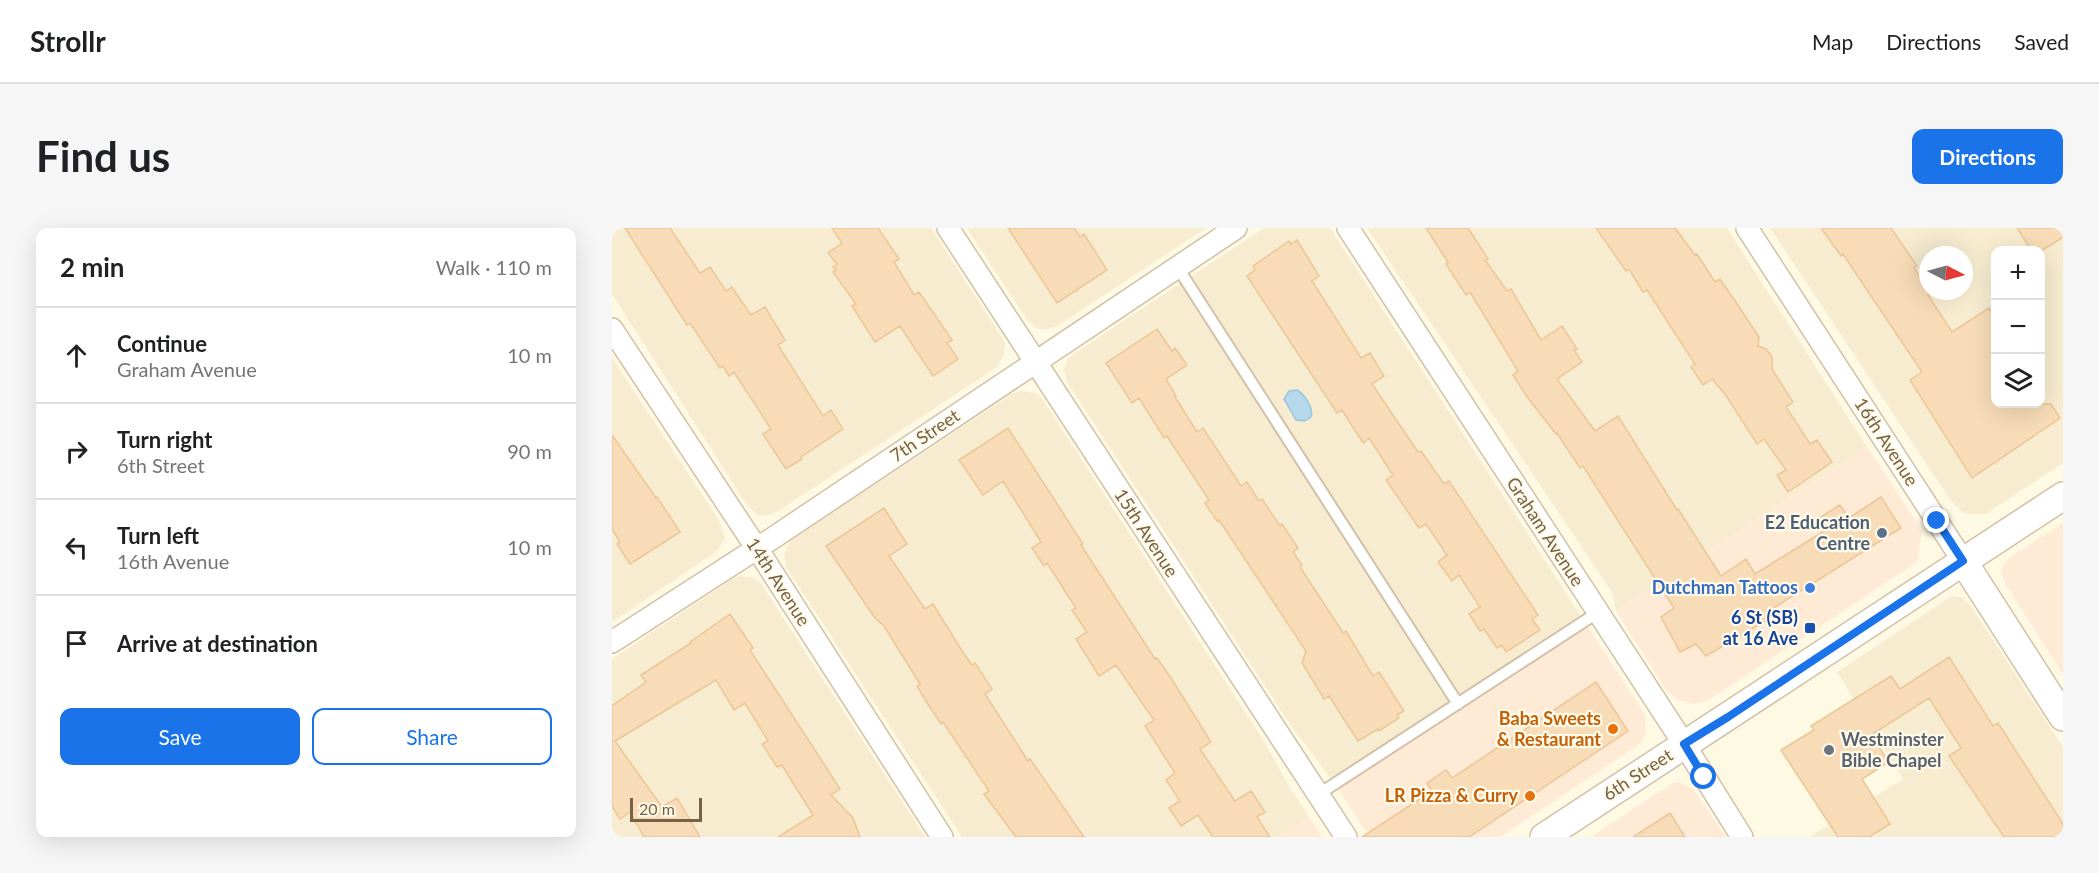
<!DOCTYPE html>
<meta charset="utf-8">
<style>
body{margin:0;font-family:Lato,sans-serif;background:#f6f6f6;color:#202124}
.controls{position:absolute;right:18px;top:18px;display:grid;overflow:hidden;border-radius:12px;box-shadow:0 6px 24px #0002}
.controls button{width:54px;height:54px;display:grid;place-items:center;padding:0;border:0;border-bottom:2px solid #e0e0e0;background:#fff;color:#202124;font:30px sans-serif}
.compass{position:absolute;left:1307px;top:18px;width:54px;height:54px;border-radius:50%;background:#fff;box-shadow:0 6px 24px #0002;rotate:96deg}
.scale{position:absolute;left:18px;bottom:15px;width:72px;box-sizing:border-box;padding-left:6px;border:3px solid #796146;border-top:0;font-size:16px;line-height:21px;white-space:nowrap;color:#796146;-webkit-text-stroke:4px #fffbeb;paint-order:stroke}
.stop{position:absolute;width:18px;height:18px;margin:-14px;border:4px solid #1a73e8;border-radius:50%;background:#fff}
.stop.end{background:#1a73e8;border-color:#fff;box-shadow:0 2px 6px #0008}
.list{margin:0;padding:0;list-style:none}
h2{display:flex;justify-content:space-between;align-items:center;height:78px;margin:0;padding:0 24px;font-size:26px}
h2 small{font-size:20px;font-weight:400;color:#757577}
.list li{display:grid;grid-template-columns:39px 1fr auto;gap:18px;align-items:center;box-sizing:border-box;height:96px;padding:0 24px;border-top:2px solid #e0e0e0}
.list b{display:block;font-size:22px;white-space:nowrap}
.list p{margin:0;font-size:20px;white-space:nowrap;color:#757577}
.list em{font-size:20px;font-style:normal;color:#757577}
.actions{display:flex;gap:12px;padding:18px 24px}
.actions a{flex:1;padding:14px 0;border:2px solid #1a73e8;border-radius:12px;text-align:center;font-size:21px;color:#1a73e8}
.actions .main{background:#1a73e8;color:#fff}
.icon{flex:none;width:33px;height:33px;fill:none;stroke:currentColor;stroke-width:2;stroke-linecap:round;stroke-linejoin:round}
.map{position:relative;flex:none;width:1451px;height:609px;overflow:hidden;border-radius:12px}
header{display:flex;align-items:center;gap:36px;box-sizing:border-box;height:84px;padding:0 30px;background:#fff;border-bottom:2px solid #e0e0e0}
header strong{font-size:28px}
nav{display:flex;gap:33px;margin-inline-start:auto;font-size:21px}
.intro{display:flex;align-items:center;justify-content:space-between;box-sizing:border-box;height:144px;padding:0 36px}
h1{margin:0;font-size:42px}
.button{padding:15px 27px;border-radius:12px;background:#1a73e8;color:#fff;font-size:21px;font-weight:700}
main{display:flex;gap:36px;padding:0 36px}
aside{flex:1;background:#fff;border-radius:12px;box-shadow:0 6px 24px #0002}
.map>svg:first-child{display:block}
.residential{fill:#f7ecd0;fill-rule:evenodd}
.commercial{fill:#ffead6}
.water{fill:#b5d9ea;stroke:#9ac6dd;stroke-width:1.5}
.building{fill:#f7dcb7;stroke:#ebc696;stroke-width:1.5}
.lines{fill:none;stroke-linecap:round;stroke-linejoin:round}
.service-casing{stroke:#d1c1a8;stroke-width:14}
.minor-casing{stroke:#d1c1a8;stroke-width:24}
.tertiary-casing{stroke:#d1c1a8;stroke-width:30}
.service{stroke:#fff;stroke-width:10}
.minor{stroke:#fff;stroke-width:21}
.tertiary{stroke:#fff;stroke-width:27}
.route{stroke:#1a73e8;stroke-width:8}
.service-dot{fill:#5c6f8a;stroke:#fffbeb;stroke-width:2}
.shop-dot{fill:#3f7fe0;stroke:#fffbeb;stroke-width:2}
.transit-dot{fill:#1a4fb4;stroke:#fffbeb;stroke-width:2}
.food-dot{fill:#e8710a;stroke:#fffbeb;stroke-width:2}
.worship-dot{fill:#6b7280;stroke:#fffbeb;stroke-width:2}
.labels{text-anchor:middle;stroke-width:4.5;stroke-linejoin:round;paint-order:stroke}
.street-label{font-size:18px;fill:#796146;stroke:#fffbeb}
.service-label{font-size:18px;font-weight:bold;fill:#4e5e75;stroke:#fffbeb;text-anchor:end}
.shop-label{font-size:18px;font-weight:bold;fill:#366cbe;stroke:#fffbeb;text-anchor:end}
.transit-label{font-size:18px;font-weight:bold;fill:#164399;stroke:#fffbeb;text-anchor:end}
.food-label{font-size:18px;font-weight:bold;fill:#c56008;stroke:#fffbeb;text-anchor:end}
.worship-label{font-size:18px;font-weight:bold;fill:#5b616d;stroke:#fffbeb;text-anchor:start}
</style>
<header>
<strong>Strollr</strong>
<nav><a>Map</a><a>Directions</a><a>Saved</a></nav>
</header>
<div class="intro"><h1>Find us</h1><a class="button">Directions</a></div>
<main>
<aside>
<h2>2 min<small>Walk · 110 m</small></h2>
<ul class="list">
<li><svg class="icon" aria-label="ahead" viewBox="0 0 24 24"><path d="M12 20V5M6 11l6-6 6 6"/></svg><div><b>Continue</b><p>Graham Avenue</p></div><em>10 m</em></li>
<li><svg class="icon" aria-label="right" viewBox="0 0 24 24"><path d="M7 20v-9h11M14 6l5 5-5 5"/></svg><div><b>Turn right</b><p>6th Street</p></div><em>90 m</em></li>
<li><svg class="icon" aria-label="left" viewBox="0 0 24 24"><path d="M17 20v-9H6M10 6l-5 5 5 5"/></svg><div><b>Turn left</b><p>16th Avenue</p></div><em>10 m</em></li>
<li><svg class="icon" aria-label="arrive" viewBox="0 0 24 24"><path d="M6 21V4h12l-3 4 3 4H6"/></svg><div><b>Arrive at destination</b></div></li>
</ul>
<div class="actions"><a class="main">Save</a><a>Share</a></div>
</aside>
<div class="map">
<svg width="1451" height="609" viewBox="0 0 1451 609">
<rect width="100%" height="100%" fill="#fef9e3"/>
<path class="residential" d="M0,0H319L391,111L393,116L392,127L385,139L165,284L153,288L146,287L135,277L0,66Z
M355,0H594L445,98L433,102L424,100L415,92Z
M652,0H718L972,393L723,556L679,498L455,154L452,141L456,131L463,125Z
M755,0H1115L1255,219L1004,383L1000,364Z
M1158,0H1451V235L1374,286H1357L1349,283L1339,273ZM1384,22H1428V176H1384ZM1316,27H1352V63H1316Z
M0,130L108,294L113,311L105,323L0,394Z
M410,163L423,165L429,169L653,515L673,551L697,589L666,609H350L174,339L172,326L179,312L403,164Z
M128,348L142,350L150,357L313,609H0V431L122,350Z
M1340,368L1349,369L1358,377L1451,519V609H1197L1291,551L1225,444Z"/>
<path class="commercial" d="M1255,219L1310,303L1305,334L1095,473L1082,476L1064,471L1055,463L1004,383Z
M1451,295V446L1393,355L1389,342L1394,333L1399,329Z
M972,393L1033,487L1034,505L1028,516L888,609H758L723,556Z
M1066,554L1081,561L1114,609H979L1061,555Z
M697,589L710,609H666Z"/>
<path class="water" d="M685,162C693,167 702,180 699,189L693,193L684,192L672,171L677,163Z"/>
<path class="building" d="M13,0H58L88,45L98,39L114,63L120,59L139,87L153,79L173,112L166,117L211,188L219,182L231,201L189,229L190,231L174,241L151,206L159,201L122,144L117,148L111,138L108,140L78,95L75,97Z
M220,0H266L287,31L282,34L302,67L307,64L340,112L335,115L346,131L321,148L288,98L263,114L240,78L244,76L221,44L224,42L221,39L225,36L216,25L230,15Z
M396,0H462L468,9L472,6L495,42L445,75Z
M814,0H856L876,31L873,32L895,63L899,61L929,112L950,98L965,121L962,122L970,134L945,151L983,203L1006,188L1065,282L1066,281L1109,348L1134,331L1143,346L1214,302L1207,290L1228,277L1237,290L1269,269L1289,300L1163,379L1167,385L1094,428L1084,416L1068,424L1049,389L1062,380L971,238L968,240L945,205L944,206L916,170L901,147L906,143L858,64L854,67L834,36L836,34Z
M984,0H1063L1083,27L1085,26L1103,54L1108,51L1123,73L1147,109L1146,118L1154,121L1160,129V141L1181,174L1174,179L1198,216L1205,212L1220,234L1176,264L1165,247L1174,242L1152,211L1145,216L1113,166L1100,151L1091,157L1079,139L1083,136L1035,62L1031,64L1017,41L1014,43Z
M1209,0H1279L1305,38L1302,40L1319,65L1316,67L1340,104L1377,80L1383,90V176H1439L1448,190L1360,250L1298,152L1310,144L1231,26L1229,28Z
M1405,0H1451V9L1431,22H1419Z
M685,12L707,48L700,53L749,130L758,125L772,148L760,156L806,224L809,223L832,256L837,253L926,387L920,391L928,402L894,424L890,417L885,420L872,401L868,403L857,386L868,379L847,347L840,353L826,334L835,327L814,296L807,300L774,252L781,247L757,210L751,215L730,182L725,185L635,48L643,42L641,38L677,13L679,16Z
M545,101L560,123L563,120L575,137L554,151L564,168L563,169L585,204L591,200L629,258L635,254L647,273L650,271L668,298L670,296L686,320L681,324L690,337L688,339L731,405L734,403L761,448L767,444L792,483L785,487L787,490L767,503L766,501L746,513L717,468L712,471L690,435L694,423L607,292L605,293L593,275L597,272L555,208L552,210L527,170L520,175L494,135Z
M396,200L471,316L469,317L543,431L545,430L557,447L599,514L588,521L623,573L639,563L653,584L645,589L658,609H601L586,587L569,598L557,580L568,573L554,552L563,545L533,498L542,492L504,437L487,448L464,411L475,404L460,382L464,380L435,335L432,338L420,320L429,314L391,253L371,267L347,232Z
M0,207L44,270L45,269L68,304L18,336L5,316L8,314L0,301Z
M272,280L295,316L277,328L313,381L321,376L352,426L360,437L363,435L380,461L373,466L416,533L418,531L472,609H404L372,566L377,563L331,494L329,496L314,473L305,458L308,456L272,398L263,390L214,318Z
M118,386L141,420L138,422L221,550L228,561L219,567L241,590L248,609H166L201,587L170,537L165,539L150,516L156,513L133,475L122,482L104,452L3,513L50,579L65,570L88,609H32L18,584L8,591L0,578V478L34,454L29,447L79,415L78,414Z
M1337,429L1381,498L1386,495L1451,596V609H1392L1337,528L1349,520L1317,470L1259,507L1277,534L1250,551L1278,596L1257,609H1226L1169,522L1202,502L1199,498L1279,448L1288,461Z
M984,454L1016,503L857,609H750L820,563L815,555L834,542L840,550Z
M1058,585L1073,609H1021Z"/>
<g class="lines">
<defs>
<path id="service" d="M566,40L846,476
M707,566L985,385"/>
<path id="minor" d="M336,0L734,609
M736,0L1072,516L1130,609
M1135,0L1351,333
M0,101L155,336L330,609
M0,414L161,310L624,0"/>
<path id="tertiary" d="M1351,333L1451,489
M932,609L1451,268"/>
</defs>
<use href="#service" class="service-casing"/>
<use href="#minor" class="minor-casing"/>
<use href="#tertiary" class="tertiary-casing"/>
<use href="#service" class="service"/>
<use href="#minor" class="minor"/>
<use href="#tertiary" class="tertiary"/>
</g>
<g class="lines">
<path class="route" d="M1092,549L1072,516L1116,489L1351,333L1325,293"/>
</g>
<circle class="service-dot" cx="1270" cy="305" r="6"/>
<circle class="shop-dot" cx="1198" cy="360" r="6"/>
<rect class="transit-dot" x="1192" y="394" width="12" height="12" rx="3"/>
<g class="food-dot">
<circle cx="1001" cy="501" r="6"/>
<circle cx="918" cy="568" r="6"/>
</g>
<circle class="worship-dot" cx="1217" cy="522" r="6"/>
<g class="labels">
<g class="street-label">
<text transform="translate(313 208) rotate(-34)" y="6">7th Street</text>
<text transform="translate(1274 214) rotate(57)" y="6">16th Avenue</text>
<text transform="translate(933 304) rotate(57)" y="6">Graham Avenue</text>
<text transform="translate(534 305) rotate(57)" y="6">15th Avenue</text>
<text transform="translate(166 354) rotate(57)" y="6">14th Avenue</text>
<text transform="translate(1026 547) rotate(-33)" y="6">6th Street</text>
</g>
<g class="service-label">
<text x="1258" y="301">E2 Education<tspan x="1258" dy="21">Centre</tspan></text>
</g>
<g class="shop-label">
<text x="1186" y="366">Dutchman Tattoos</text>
</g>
<g class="transit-label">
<text x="1186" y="396">6 St (SB)<tspan x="1186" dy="21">at 16 Ave</tspan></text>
</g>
<g class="food-label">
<text x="989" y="497">Baba Sweets<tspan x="989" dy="21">&amp; Restaurant</tspan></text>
<text x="906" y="574">LR Pizza &amp; Curry</text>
</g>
<g class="worship-label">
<text x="1229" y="518">Westminster<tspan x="1229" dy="21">Bible Chapel</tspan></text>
</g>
</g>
</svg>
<div class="controls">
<button>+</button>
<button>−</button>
<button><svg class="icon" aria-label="layers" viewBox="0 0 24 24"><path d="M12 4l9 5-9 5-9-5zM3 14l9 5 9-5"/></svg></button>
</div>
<svg class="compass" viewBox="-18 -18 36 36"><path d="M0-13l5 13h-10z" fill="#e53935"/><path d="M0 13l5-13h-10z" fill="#757577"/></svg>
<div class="scale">20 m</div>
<div class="stop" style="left:1092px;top:549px"></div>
<div class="stop end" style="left:1325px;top:293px"></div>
</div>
</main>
